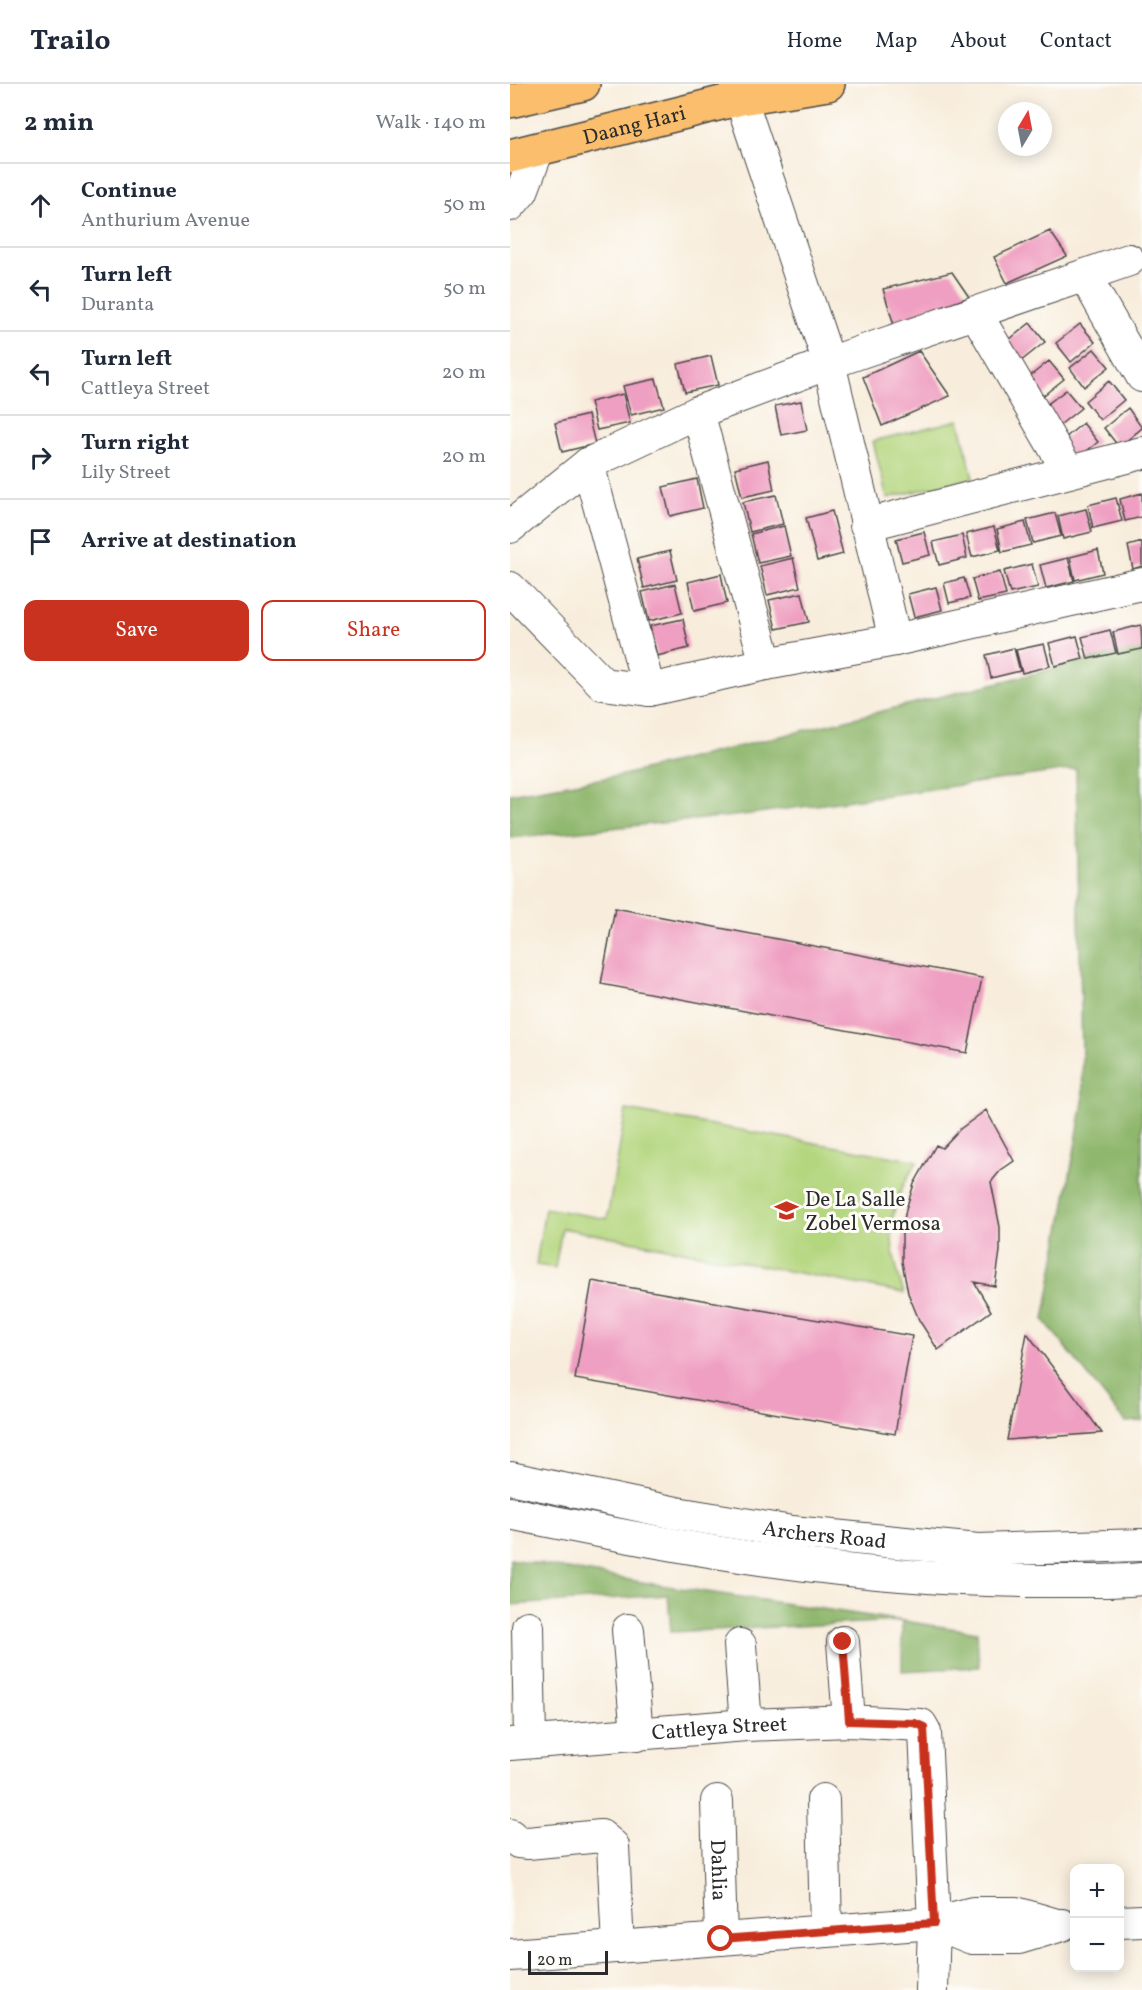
<!DOCTYPE html>
<meta charset="utf-8">
<style>
body{margin:0;font-family:Vollkorn,serif;background:#f6f6f7;color:#1f2937}
.controls{position:absolute;right:18px;bottom:18px;display:grid;overflow:hidden;border-radius:12px;box-shadow:0 3px 15px #0003}
.controls button{width:54px;height:54px;display:grid;place-items:center;padding:0;border:0;border-bottom:2px solid #e0e1e3;background:#fff;color:#1f2937;font:30px sans-serif}
.compass{position:absolute;left:488px;top:18px;width:54px;height:54px;border-radius:50%;background:#fff;box-shadow:0 3px 15px #0003;rotate:10deg}
.scale{position:absolute;left:18px;bottom:15px;width:80px;box-sizing:border-box;padding-left:6px;border:3px solid #2b2b2b;border-top:0;font-size:16px;line-height:21px;white-space:nowrap;color:#2b2b2b;-webkit-text-stroke:4px #fdfcf7;paint-order:stroke}
.stop{position:absolute;width:18px;height:18px;margin:-14px;border:4px solid #c8321e;border-radius:50%;background:#fff}
.stop.end{background:#c8321e;border-color:#fff;box-shadow:0 2px 6px #0008}
.list{margin:0;padding:0;list-style:none}
h2{display:flex;justify-content:space-between;align-items:center;height:78px;margin:0;padding:0 24px;font-size:26px}
h2 small{font-size:20px;font-weight:400;color:#747a83}
.list li{display:grid;grid-template-columns:39px 1fr auto;gap:18px;align-items:center;box-sizing:border-box;height:84px;padding:0 24px;border-top:2px solid #e0e1e3}
.list b{display:block;font-size:22px;white-space:nowrap}
.list p{margin:0;font-size:20px;white-space:nowrap;color:#747a83}
.list em{font-size:20px;font-style:normal;color:#747a83}
.actions{display:flex;gap:12px;padding:18px 24px}
.actions a{flex:1;padding:14px 0;border:2px solid #c8321e;border-radius:12px;text-align:center;font-size:21px;color:#c8321e}
.actions .main{background:#c8321e;color:#fff}
.icon{flex:none;width:33px;height:33px;fill:none;stroke:currentColor;stroke-width:2;stroke-linecap:round;stroke-linejoin:round}
.map{position:relative;flex:none;width:632px;height:1906px;overflow:hidden}
header{display:flex;align-items:center;gap:36px;box-sizing:border-box;height:84px;padding:0 30px;background:#fff;border-bottom:2px solid #e0e1e3}
header strong{font-size:28px}
nav{display:flex;gap:33px;margin-inline-start:auto;font-size:21px}
main{display:flex}
aside{flex:1;background:#fff}
.map>svg:first-child{display:block}
.green{fill:#b4d67e;stroke:#708054;stroke-width:1.5}
.forest{fill:#8fb76d;stroke:#5d714c;stroke-width:1.5}
.building{fill:#ef9fc1}
.lines{fill:none;stroke-linecap:round;stroke-linejoin:round}
.minor-casing{stroke:#4a4846;stroke-width:34}
.primary-casing{stroke:#4a4846;stroke-width:36}
.minor{stroke:#fff;stroke-width:32}
.primary{stroke:#fabe6d;stroke-width:33}
.route{stroke:#c8321e;stroke-width:8}
.labels{text-anchor:middle;stroke-width:6;stroke-linejoin:round;paint-order:stroke}
.street-label{font-size:21px;fill:#2b2b2b;stroke:#fdfcf7}
.poi-label{font-size:21px;fill:#2b2b2b;stroke:#fdfcf7;text-anchor:start}
</style>
<header>
<strong>Trailo</strong>
<nav><a>Home</a><a>Map</a><a>About</a><a>Contact</a></nav>
</header>
<main>
<aside>
<h2>2 min<small>Walk · 140 m</small></h2>
<ul class="list">
<li><svg class="icon" aria-label="ahead" viewBox="0 0 24 24"><path d="M12 20V5M6 11l6-6 6 6"/></svg><div><b>Continue</b><p>Anthurium Avenue</p></div><em>50 m</em></li>
<li><svg class="icon" aria-label="left" viewBox="0 0 24 24"><path d="M17 20v-9H6M10 6l-5 5 5 5"/></svg><div><b>Turn left</b><p>Duranta</p></div><em>50 m</em></li>
<li><svg class="icon" aria-label="left" viewBox="0 0 24 24"><path d="M17 20v-9H6M10 6l-5 5 5 5"/></svg><div><b>Turn left</b><p>Cattleya Street</p></div><em>20 m</em></li>
<li><svg class="icon" aria-label="right" viewBox="0 0 24 24"><path d="M7 20v-9h11M14 6l5 5-5 5"/></svg><div><b>Turn right</b><p>Lily Street</p></div><em>20 m</em></li>
<li><svg class="icon" aria-label="arrive" viewBox="0 0 24 24"><path d="M6 21V4h12l-3 4 3 4H6"/></svg><div><b>Arrive at destination</b></div></li>
</ul>
<div class="actions"><a class="main">Save</a><a>Share</a></div>
</aside>
<div class="map">
<svg width="632" height="1906" viewBox="0 0 632 1906">
<rect width="100%" height="100%" fill="#fdfcf7"/>
<filter id="ink" filterUnits="userSpaceOnUse"><feTurbulence type="fractalNoise" baseFrequency=".0167" numOctaves="2"/><feDisplacementMap in="SourceGraphic" scale="12" xChannelSelector="R" yChannelSelector="G"/><feConvolveMatrix kernelMatrix="1 2 1 2 8 2 1 2 1" color-interpolation-filters="sRGB"/></filter>
<filter id="wash" filterUnits="userSpaceOnUse"><feTurbulence type="fractalNoise" baseFrequency=".008" numOctaves="4" result="noise"/><feDisplacementMap in="SourceGraphic" scale="24" xChannelSelector="R" yChannelSelector="G"/><feGaussianBlur stdDeviation="1.35" result="paint"/><feColorMatrix in="noise" values="0 0 0 0 0 0 0 0 0 0 0 0 0 0 0 0 0 1.4 0 .05"/><feComposite in="paint" operator="in"/></filter>
<g filter="url(#wash)">
<rect width="100%" height="100%" fill="#f8eddc"/>
<path class="green" d="M449,336L463,394L377,414L363,357Z
M116,1026L408,1077C375,1124 376,1156 394,1209L52,1144L45,1184L26,1181L35,1124L97,1135Z"/>
<path class="forest" d="M632,563V1337L615,1338L534,1236L573,1018L566,685L233,731L0,754V710L113,691Z
M0,1475L143,1500L467,1548L469,1583L392,1587V1537L161,1548L158,1511L0,1521Z"/>
<g id="blocks">
<path class="building" d="M540,147L557,172L497,199L484,173Z
M442,188L459,213L384,241L373,205Z
M520,239L535,258L510,278L495,259Z
M570,240L585,258L561,278L546,259Z
M584,265L599,283L574,303L560,284Z
M409,267L440,312L372,342L353,293Z
M201,272L208,301L175,308L168,280Z
M539,277L554,295L529,315L514,297Z
M146,295L154,323L121,331L113,302Z
M599,297L614,316L590,336L575,317Z
M556,306L571,324L546,344L531,325Z
M113,310L120,339L87,346L80,318Z
M291,317L297,346L271,351L265,322Z
M618,324L632,344L609,363L594,344Z
M78,331L85,360L52,368L45,339Z
M573,339L588,358L563,378L549,359Z
M258,376L264,406L232,413L225,384Z
M187,395L193,424L160,432L153,403Z
M632,409V433L615,437L610,415Z
M266,411L273,440L240,448L233,418Z
M606,414L612,437L583,444L578,421Z
M576,425L582,448L553,455L548,432Z
M322,427L333,470L307,477L296,434Z
M545,429L551,452L523,459L517,436Z
M515,438L521,461L492,468L487,445Z
M274,442L281,472L248,479L241,450Z
M484,443L490,466L462,473L456,450Z
M414,448L420,471L392,478L386,455Z
M452,451L457,474L429,481L423,458Z
M632,458V482L623,485L618,462Z
M588,466L593,489L565,496L560,473Z
M160,467L167,496L134,504L127,475Z
M283,474L290,503L257,511L250,482Z
M558,474L564,497L536,504L530,481Z
M522,480L528,503L500,509L494,487Z
M490,488L496,511L468,517L462,495Z
M211,490L217,519L184,527L178,498Z
M454,494L460,514L439,519L434,499Z
M165,500L172,529L139,537L132,508Z
M426,503L432,526L404,533L398,510Z
M292,509L299,538L266,545L259,516Z
M173,535L179,564L147,572L140,542Z
M631,541L632,565L608,570L603,548Z
M600,546L606,569L578,575L572,553Z
M567,552L573,575L545,582L539,559Z
M534,560L540,582L512,589L506,566Z
M504,564L510,587L481,594L476,571Z
M105,824L472,894L457,969L91,900Z
M476,1026L504,1077L491,1086L481,1098L490,1143V1167L485,1202L464,1198L481,1227L428,1266L409,1236L398,1209L392,1178V1148L396,1125L404,1100L426,1061L432,1064L450,1045Z
M82,1197L402,1252L385,1350L65,1295Z
M517,1249L592,1349L497,1356Z"/>
</g>
</g>
<g filter="url(#ink)">
<use href="#blocks" fill-opacity="0" stroke="#4a4846" stroke-width="1.5"/>
<g class="lines">
<defs>
<g id="minor">
<path d="M226,0L319,279L385,556"/>
<path d="M0,121L12,107L28,65"/>
<path d="M575,192L632,292"/>
<path d="M465,228L558,387"/>
<path d="M188,328L256,580"/>
<path d="M78,380L139,606"/>
<path d="M356,441L632,369"/>
<path d="M0,443L78,380L188,328L319,279L619,176"/>
<path d="M0,504L93,600L139,606L256,580L385,556L632,500"/>
<path id="s1" d="M0,1394L166,1429L282,1448L468,1466L632,1461"/>
<path d="M0,1429C177,1466 355,1498 536,1497C568,1497 600,1498 632,1495"/>
<path d="M18,1543L20,1657"/>
<path d="M118,1546L127,1651"/>
<path d="M333,1558L339,1637"/>
<path d="M230,1561L236,1641"/>
<path id="s2" d="M0,1660L236,1641L339,1637L411,1641L415,1648L424,1839L422,1906"/>
<path d="M313,1716L316,1847"/>
<path id="s3" d="M207,1717L211,1855"/>
<path d="M0,1751L8,1758L18,1759L91,1752L103,1762L108,1863"/>
<path d="M610,1838L632,1837"/>
<path d="M424,1839L462,1854H509L552,1841"/>
<path d="M0,1871L424,1839L463,1829H506L547,1841"/>
</g>
<g id="primary">
<path d="M0,17L73,0"/>
<path id="s4" d="M0,72L231,14L318,0"/>
</g>
</defs>
<use href="#minor" class="minor-casing"/>
<use href="#primary" class="primary-casing"/>
<use href="#minor" class="minor"/>
<use href="#primary" class="primary"/>
</g>
</g>
<g class="lines" filter="url(#ink)">
<path class="route" d="M211,1855L424,1839L414,1643L405,1639L339,1637L333,1558"/>
</g>
<defs>
<symbol id="school-bare" viewBox="-9 -9 18 18"><path d="M0-5L7-2L0 1L-7-2ZM-4 1L0 2.5L4 1V4Q0 6-4 4Z" fill="#c8321e" stroke="#fdfcf7" stroke-width="2.5" paint-order="stroke"/></symbol>
</defs>
<g fill-rule="evenodd">
<use href="#school-bare" x="260" y="1110" width="33" height="33"/>
</g>
<g class="labels">
<g class="street-label">
<text dy="7" stroke="none"><textPath href="#s4" startOffset="128">Daang Hari</textPath></text>
<text dy="7" stroke="none"><textPath href="#s1" startOffset="320">Archers Road</textPath></text>
<text dy="7" stroke="none"><textPath href="#s2" startOffset="210">Cattleya Street</textPath></text>
<text dy="7" stroke="none"><textPath href="#s3" startOffset="69">Dahlia</textPath></text>
</g>
<g class="poi-label">
<text x="295" y="1122">De La Salle<tspan x="295" dy="24">Zobel Vermosa</tspan></text>
</g>
</g>
</svg>
<div class="controls">
<button>+</button>
<button>−</button>
</div>
<svg class="compass" viewBox="-18 -18 36 36"><path d="M0-13l5 13h-10z" fill="#e53935"/><path d="M0 13l5-13h-10z" fill="#747a83"/></svg>
<div class="scale">20 m</div>
<div class="stop" style="left:211px;top:1855px"></div>
<div class="stop end" style="left:333px;top:1558px"></div>
</div>
</main>
